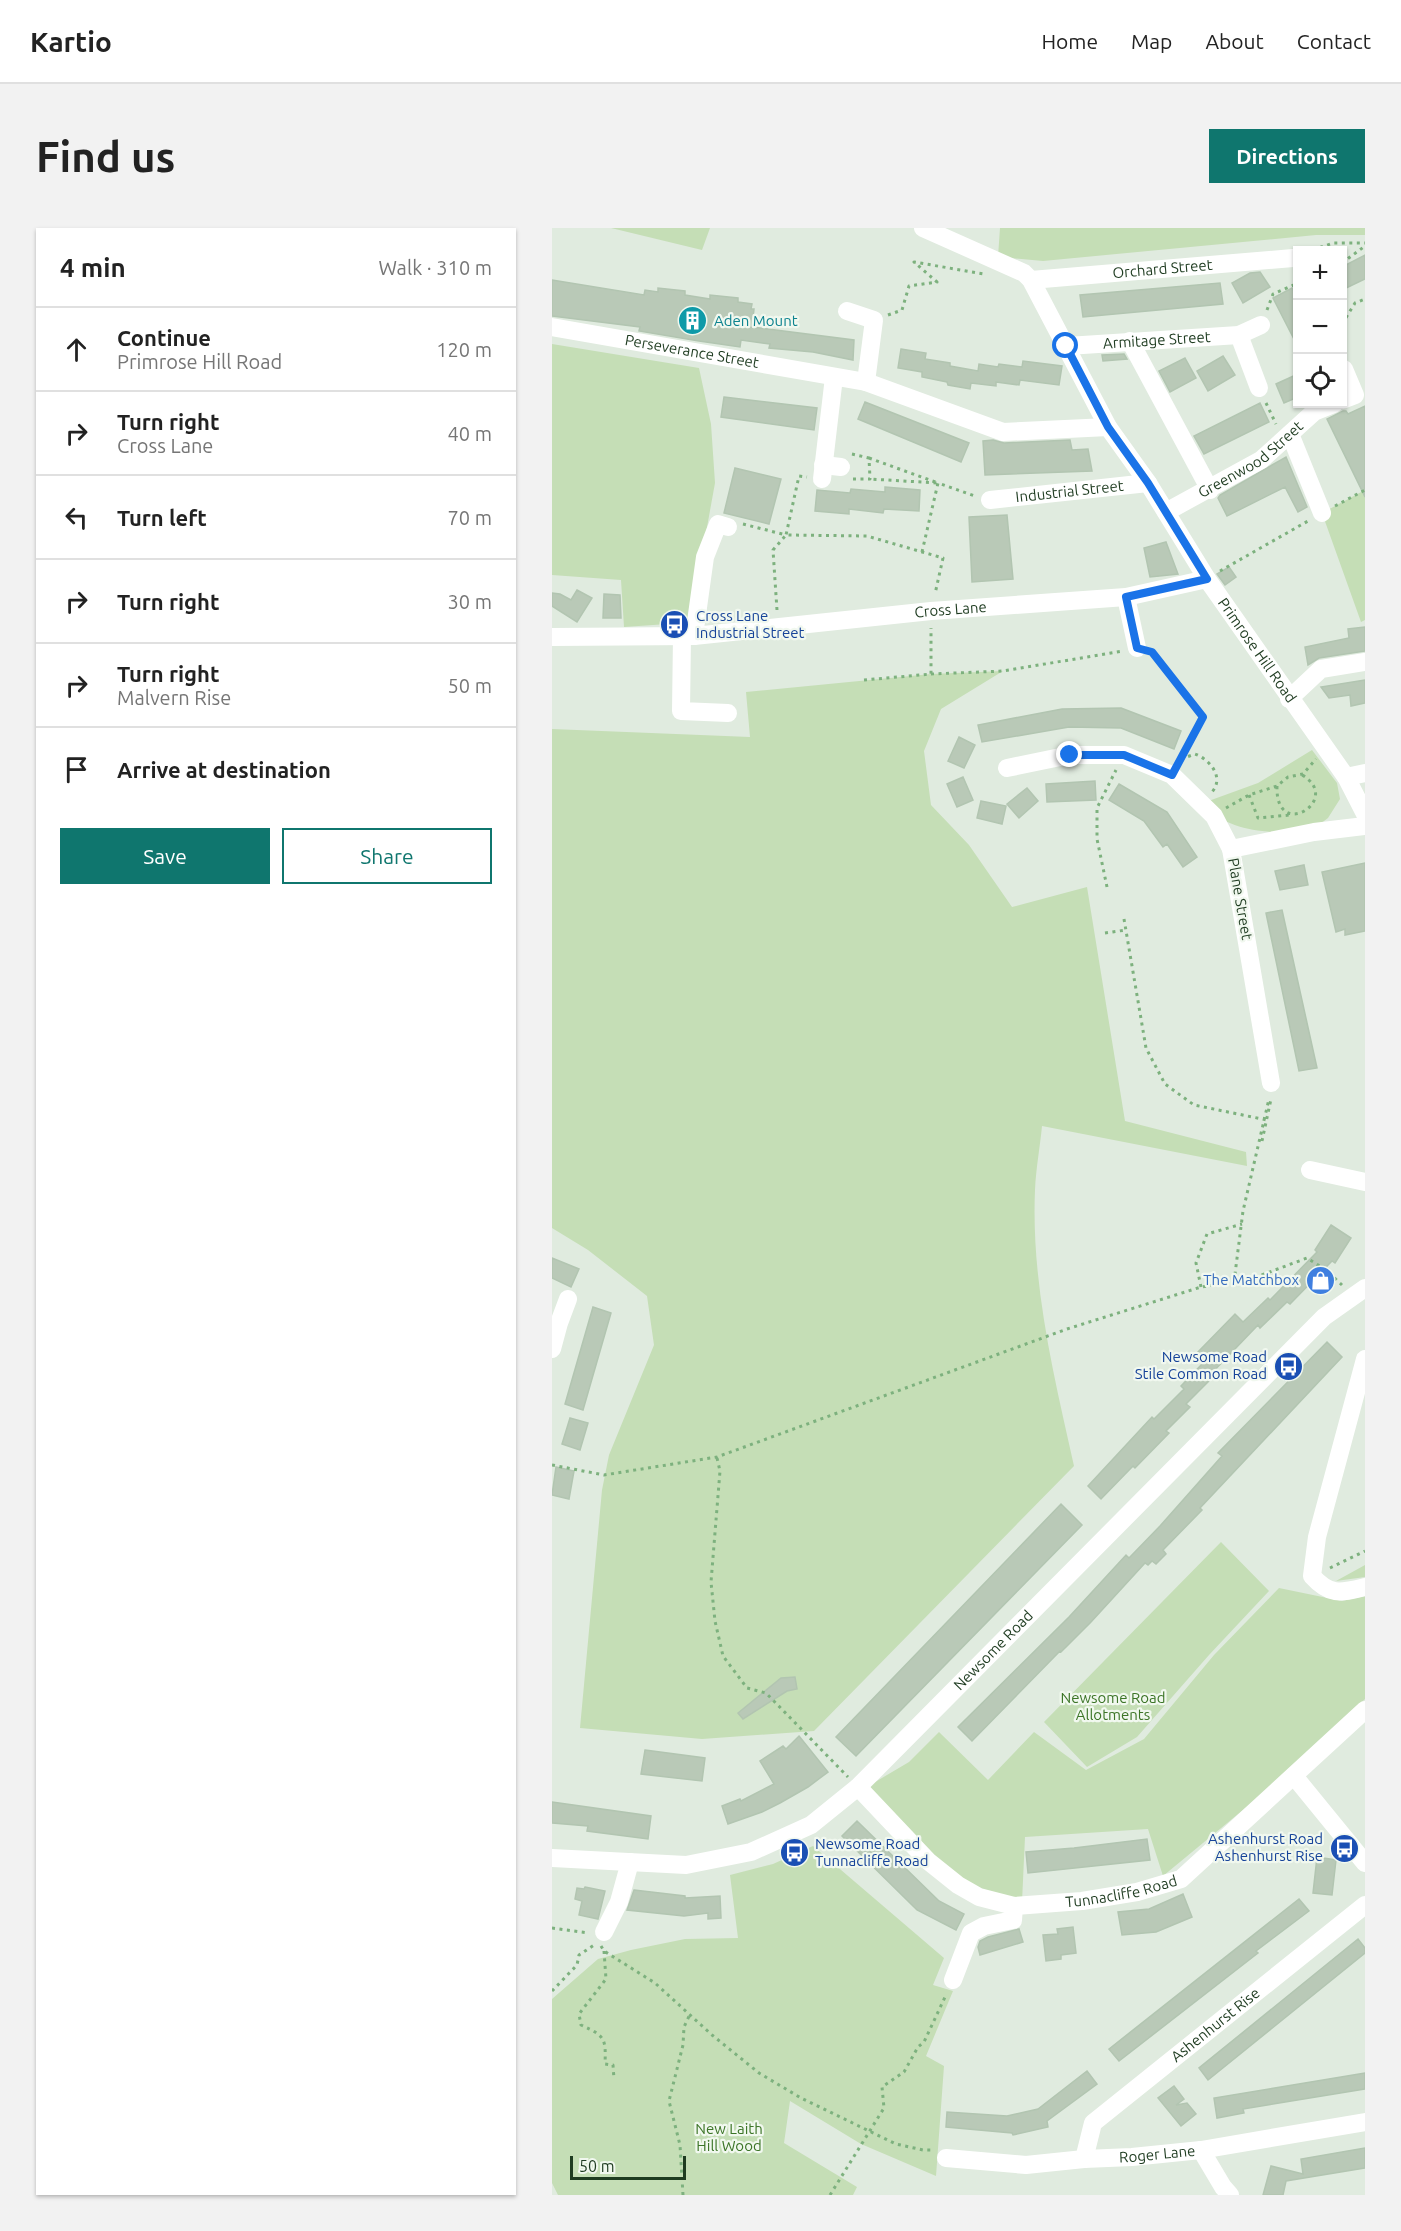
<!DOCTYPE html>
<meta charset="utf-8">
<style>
body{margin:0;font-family:Ubuntu,sans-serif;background:#f2f2f2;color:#222}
.controls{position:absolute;right:18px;top:18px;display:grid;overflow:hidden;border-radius:0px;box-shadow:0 2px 4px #0004}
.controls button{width:54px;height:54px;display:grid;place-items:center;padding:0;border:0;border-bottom:2px solid #e0e0e0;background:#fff;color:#222;font:30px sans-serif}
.scale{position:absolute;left:18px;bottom:15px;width:116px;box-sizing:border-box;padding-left:6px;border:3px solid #1f3c21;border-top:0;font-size:16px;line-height:21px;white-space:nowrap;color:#1f3c21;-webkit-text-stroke:4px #f1f8ef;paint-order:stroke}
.stop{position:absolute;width:18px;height:18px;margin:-14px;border:4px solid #1a73e8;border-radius:50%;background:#fff}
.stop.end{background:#1a73e8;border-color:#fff;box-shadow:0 2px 6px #0008}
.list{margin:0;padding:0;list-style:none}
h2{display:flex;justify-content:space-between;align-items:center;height:78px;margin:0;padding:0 24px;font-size:26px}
h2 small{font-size:20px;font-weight:400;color:#767676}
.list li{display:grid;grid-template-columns:39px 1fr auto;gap:18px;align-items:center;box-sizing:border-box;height:84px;padding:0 24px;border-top:2px solid #e0e0e0}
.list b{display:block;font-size:22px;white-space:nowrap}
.list p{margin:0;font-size:20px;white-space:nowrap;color:#767676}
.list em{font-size:20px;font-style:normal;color:#767676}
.actions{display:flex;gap:12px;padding:18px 24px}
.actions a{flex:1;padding:14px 0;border:2px solid #0f766e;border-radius:0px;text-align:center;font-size:21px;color:#0f766e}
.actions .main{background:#0f766e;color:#fff}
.icon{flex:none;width:33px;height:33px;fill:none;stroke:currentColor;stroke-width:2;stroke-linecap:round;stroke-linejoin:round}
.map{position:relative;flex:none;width:813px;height:1967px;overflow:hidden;border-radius:0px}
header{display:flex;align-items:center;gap:36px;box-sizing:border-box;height:84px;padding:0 30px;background:#fff;border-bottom:2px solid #e0e0e0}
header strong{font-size:28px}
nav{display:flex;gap:33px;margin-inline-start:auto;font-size:21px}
.intro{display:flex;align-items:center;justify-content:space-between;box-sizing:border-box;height:144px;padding:0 36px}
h1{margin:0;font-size:42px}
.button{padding:15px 27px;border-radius:0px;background:#0f766e;color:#fff;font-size:21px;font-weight:700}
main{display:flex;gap:36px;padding:0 36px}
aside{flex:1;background:#fff;border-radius:0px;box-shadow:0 2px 4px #0004}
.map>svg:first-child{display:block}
.green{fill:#c5deb6}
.building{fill:#b9c9b7;stroke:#b2c5b1;stroke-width:1.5}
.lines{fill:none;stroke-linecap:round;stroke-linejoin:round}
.path{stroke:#7db17e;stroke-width:3;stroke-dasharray:3 4.5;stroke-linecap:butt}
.minor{stroke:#fff;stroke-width:18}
.route{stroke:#1a73e8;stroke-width:8}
.labels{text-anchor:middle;stroke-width:4.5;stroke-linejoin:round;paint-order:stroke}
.street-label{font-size:15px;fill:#1f3c21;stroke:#f1f8ef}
.culture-label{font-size:15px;fill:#0d838f;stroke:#f1f8ef;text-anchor:start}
.transit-label{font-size:15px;fill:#164399;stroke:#f1f8ef;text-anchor:start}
.shop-label{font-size:15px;fill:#366cbe;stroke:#f1f8ef;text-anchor:end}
.park-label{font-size:15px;fill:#3c7527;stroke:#f1f8ef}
</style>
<header>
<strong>Kartio</strong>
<nav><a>Home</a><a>Map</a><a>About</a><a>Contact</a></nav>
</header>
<div class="intro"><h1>Find us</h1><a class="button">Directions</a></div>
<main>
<aside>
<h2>4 min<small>Walk · 310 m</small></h2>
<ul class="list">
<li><svg class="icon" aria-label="ahead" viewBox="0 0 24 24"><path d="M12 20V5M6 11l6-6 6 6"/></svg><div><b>Continue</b><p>Primrose Hill Road</p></div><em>120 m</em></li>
<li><svg class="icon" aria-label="right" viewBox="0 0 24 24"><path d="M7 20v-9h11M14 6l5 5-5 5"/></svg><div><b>Turn right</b><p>Cross Lane</p></div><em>40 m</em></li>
<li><svg class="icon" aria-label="left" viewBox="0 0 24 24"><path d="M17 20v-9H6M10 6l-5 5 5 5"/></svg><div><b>Turn left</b></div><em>70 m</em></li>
<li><svg class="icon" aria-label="right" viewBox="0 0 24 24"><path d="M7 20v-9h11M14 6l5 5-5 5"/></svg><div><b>Turn right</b></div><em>30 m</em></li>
<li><svg class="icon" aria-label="right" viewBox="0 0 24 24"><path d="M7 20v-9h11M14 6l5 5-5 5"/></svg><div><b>Turn right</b><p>Malvern Rise</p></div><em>50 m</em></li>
<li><svg class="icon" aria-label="arrive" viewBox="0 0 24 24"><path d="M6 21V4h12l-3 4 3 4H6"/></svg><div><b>Arrive at destination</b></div></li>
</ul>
<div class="actions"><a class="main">Save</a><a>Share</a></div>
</aside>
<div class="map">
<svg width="813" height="1967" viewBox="0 0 813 1967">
<rect width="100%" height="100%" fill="#e0ebdf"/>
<path class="green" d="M59,0H158L150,22Z
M448,0H813V7H764L491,33L446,29Z
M0,116L147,140L159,196L163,255L138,393L130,395L72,399L69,352L0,347Z
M813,262V392L809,394L770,285Z
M451,443L389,481L372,523L379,577L417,617L460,679L535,659L573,893L694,924L695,938L490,898C488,919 484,940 483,962C479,1055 502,1148 522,1238L262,1503L150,1511L28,1500L50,1262L57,1227L102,1117L95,1068L36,1022L0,1000V501L198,509L194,464L379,446Z
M760,522L785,555L788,571L776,590L755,606C717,603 678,607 651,575L706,555Z
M669,1314L717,1363L657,1427L585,1509L535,1539L492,1494Z
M813,1337V1349L784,1353Z
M727,1360L790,1373L813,1368V1471L731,1549L611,1648L596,1601L473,1609L470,1674H462L408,1653L313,1560L357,1534L387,1504L436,1552L482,1504L534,1542L592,1511L662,1427Z
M261,1618L392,1730L381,1757L401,1763L374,1828L392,1838L384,1948L309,1916L238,1873L232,1915L305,1959L301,1967H6L0,1955V1771L46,1731L79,1722L133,1711L186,1710L178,1647L221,1636Z"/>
<path class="building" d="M813,27V51L790,62V39Z
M708,44L718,59L691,75L680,55L698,45Z
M0,52L92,67L93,62L106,64V60L133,63V67L158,71V67L186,70V74L200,76L199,81H202L200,99L302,112L301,132L261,124L217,120L218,116L189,112L188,119L147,113L87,103L88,99L0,88Z
M668,55L671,76L531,89L528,67Z
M740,60L746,70V119L721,70Z
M349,121L374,125L373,131L398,135V138L426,143L427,136L446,139L447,136L470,139L471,133L510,138L507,157L468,152L467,157L444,154V158L419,155L418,161L396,157L395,154L370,149V144L346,140Z
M572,126L575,131L551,133L550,127Z
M671,128L683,147L656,163L645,143Z
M633,130L644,150L618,164L607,143Z
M746,146V169L732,175L724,156Z
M172,169L265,180L262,202L169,189Z
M313,174L417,215L409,234L306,191Z
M708,175L717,194L652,226L642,208Z
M813,178V269L775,191L791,183H794L796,186Z
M441,212L452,215L518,212L520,222L536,221L540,243L433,247L431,213Z
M734,229L755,279L746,284L733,259L675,288L666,270L668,267Z
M183,240L229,251L217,296L172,285Z
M333,259L368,262L367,283L332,281L331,285L297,281V286L263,283L265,262L298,265L299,261L333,264Z
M455,287L461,351L420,354L417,289Z
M614,314L626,346L598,349L592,320Z
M677,339L684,349L673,357L665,346Z
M25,362L40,370L25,394L0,378V365L8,366L19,372Z
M52,366L68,367L69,390H51Z
M813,399V423L767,430L756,437L753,419L797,410L796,401Z
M813,452V475L799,478L798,467L777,470L769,459Z
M569,480L629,503L622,521L569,500L517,499L430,514L426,497L510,481Z
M407,509L423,517L412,540L396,533Z
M411,549L421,572L405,579L395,556Z
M543,553L544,572L495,574L494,556Z
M567,556L615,584L645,629L631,639L615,616L611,619L592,593L557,572Z
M475,560L486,573L467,590L455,576Z
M429,573L454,578L450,596L425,590Z
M813,635V703L793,707V701L784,704L770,644Z
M752,637L756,657L728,662L723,643Z
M730,682L765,840L747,843L714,685Z
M779,997L799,1010L783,1035L780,1033L738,1076L735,1074L708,1100L706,1097L657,1148L659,1151L634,1176L638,1179L614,1203L617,1205L583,1240L581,1238L549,1271L536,1258L600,1189L602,1191L632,1161L629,1158L651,1135L643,1127L683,1086L691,1094L716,1070L718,1072L765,1024L763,1022Z
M0,1030L27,1041L19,1059L0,1050Z
M41,1079L59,1085L31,1182L13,1176Z
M775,1114L790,1129L648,1280L650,1282L611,1322L614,1326L604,1336L600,1333L596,1337L593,1335L539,1394L509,1424L508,1423L420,1513L406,1499L517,1389L574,1327L577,1330L608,1298L670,1228L666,1225Z
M18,1190L36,1195L28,1222L10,1216Z
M4,1239L22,1243L17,1271L0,1267Z
M509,1276L530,1297L304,1528L284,1509Z
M243,1449L245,1461L235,1463L191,1491L186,1485L229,1450Z
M247,1508L276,1544L256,1559L228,1575L210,1584L176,1596L170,1578L188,1571L189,1573L222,1556L208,1533L231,1518L234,1521Z
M93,1522L153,1530L150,1553L89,1546Z
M0,1574L99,1588L96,1611L35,1603L36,1598L0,1595Z
M305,1593L387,1673L412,1686L404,1702L365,1682L290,1608Z
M595,1611L598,1632L476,1645L474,1624L522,1620Z
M765,1629L784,1632L780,1667L761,1665Z
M33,1659L53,1663L46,1691L27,1687L30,1673L23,1671L25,1660L32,1661Z
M82,1662L133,1668V1670L168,1668L169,1690L156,1691V1685L132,1688L75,1682Z
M631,1666L640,1689L604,1704L570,1707L566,1684L597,1681Z
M747,1671L757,1683L704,1723L706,1725L567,1833L557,1821Z
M521,1699L524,1725L509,1727V1731L494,1733L491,1707L506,1706L505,1701Z
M467,1701L471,1714L428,1727L426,1719L428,1713L436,1709Z
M806,1711L813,1720V1725L656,1852L647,1840Z
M535,1843L545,1856L495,1893L496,1899L461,1907L460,1905L394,1899L395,1884L455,1888L486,1881Z
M813,1845V1861L691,1881L692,1885L665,1890L662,1870Z
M622,1858L632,1871L624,1877L635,1875L644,1886L629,1898L606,1870Z
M813,1920V1940L734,1953L731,1967H711L719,1938L751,1946L749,1931Z"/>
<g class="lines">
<path class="path" d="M761,22L781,15H813
M790,35L813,18
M715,82L721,66L746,55
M336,87L350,82L357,58L385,54L362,34L432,46
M790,96L803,75L813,71
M714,175L724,196
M300,226L317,230L318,251H301
M317,230L386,255L318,251
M783,278L813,262
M191,296L234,307L247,248L255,249
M370,324L386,255L423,268
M668,343L756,293
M225,382L221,322L234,307L315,308L391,330L383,366
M601,425L651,489L628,532
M379,446L451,443L571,423
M312,452L379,446V400
M629,531L643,526C657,531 673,549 660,564
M725,558C723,615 792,571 750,547
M697,567L706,590L738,587
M674,580L697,567L725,558L736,549L751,546L764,531
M555,659L545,611V580L564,542
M572,691L594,820L613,856L642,877L715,892
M553,705L574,702
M710,913L719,871
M682,1054L691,983L717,871
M649,1059L644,1035L655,1006L690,996
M165,1230L168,1243L159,1354L163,1393L171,1428L195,1460L214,1465L296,1549
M0,1237L52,1247L165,1229L515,1101L649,1059L699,1051L755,1030L774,1042L790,1057
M778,1340L813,1323
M0,1700L37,1705
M49,1718L52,1723L103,1755L160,1807L207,1845L249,1870L344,1916L371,1922H381
M52,1723L54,1751L27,1786L29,1797C53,1808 54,1810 53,1836L61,1837L62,1851
M0,1763L25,1737L27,1727L42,1717
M131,1967L128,1917L117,1873L131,1817L132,1799L138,1786
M278,1967L332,1880L330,1859L352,1844L366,1819L372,1814L394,1767"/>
<g class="minor">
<path id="s1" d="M371,0L472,45L479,52L556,199L596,255L655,351L794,549L813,586"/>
<path id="s2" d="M479,52L741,30"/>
<path d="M295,83L322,92L314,154"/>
<path id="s3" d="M0,99L314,154L451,204L556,199"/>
<path d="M687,107L707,160"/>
<path d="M578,113L658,262"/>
<path id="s4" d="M515,118L687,107L709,97"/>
<path d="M790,172L803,167L792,141"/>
<path d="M738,206L770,285"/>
<path d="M271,237L289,239"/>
<path d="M270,251L282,149"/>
<path id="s5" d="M438,272L596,255"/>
<path id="s6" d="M614,284L709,232L762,184L782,176"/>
<path d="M574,369L585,420"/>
<path d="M130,408L129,483L176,485"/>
<path d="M142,408L153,329L166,296L176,299"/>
<path id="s7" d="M0,409L142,408L379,383L574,369L655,351"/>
<path d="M737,471L769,441L813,434"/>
<path d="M455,540L518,527H572L620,547L662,588L679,621"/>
<path d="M794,549L813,545"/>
<path d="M719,855L679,621L762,604L813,598"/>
<path d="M758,942L813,954"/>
<path d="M0,1121L7,1095L16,1071"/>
<path d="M813,1131L765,1309L760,1348C778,1368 788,1365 813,1359"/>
<path d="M742,1548L813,1635"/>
<path id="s8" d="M306,1559L376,1633L406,1657L427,1669L462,1678L530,1673L585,1664L629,1651L813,1482"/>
<path id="s9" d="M0,1630L134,1637L199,1624L259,1597L306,1559L772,1089L813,1060"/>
<path d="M52,1704L67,1674L78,1634"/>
<path d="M401,1752L419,1705L432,1698L461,1692L462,1678"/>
<path d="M649,1922L671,1959L678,1967"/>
<path id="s10" d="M394,1930L474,1937L532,1931L580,1929L649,1922L813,1894"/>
<path id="s11" d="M532,1931L541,1895L813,1677"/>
</g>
</g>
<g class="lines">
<path class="route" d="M514,118L556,199L596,255L655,351L574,369L585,420L600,424L651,489L620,547L572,527H518"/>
</g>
<defs>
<symbol id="building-disc" viewBox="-11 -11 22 22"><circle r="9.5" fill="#0f9aa8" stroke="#f1f8ef"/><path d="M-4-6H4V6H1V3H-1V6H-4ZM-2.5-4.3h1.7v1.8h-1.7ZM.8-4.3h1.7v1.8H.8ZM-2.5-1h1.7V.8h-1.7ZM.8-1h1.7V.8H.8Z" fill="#fff"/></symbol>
<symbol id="bus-disc" viewBox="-11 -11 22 22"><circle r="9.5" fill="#1a4fb4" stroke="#f1f8ef"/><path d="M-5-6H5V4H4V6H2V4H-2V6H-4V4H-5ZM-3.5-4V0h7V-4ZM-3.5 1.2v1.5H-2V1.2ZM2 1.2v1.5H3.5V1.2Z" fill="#fff"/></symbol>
<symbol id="shop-disc" viewBox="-11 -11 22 22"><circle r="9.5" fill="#3f7fe0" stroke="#f1f8ef"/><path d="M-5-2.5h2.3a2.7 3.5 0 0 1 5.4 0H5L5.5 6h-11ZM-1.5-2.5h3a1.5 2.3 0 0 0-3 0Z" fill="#fff"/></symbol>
</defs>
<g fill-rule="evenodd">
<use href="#building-disc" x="124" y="76" width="33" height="33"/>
<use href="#bus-disc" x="106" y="380" width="33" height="33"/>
<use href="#shop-disc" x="752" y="1036" width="33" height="33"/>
<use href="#bus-disc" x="720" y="1122" width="33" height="33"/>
<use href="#bus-disc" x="776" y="1604" width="33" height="33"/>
<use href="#bus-disc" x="226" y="1608" width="33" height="33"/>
</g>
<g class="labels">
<g class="street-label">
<text dy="5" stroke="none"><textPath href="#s2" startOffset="132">Orchard Street</textPath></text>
<text dy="5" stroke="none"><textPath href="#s4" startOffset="90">Armitage Street</textPath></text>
<text dy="5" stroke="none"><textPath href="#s3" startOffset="142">Perseverance Street</textPath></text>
<text dy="5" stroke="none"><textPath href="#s6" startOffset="100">Greenwood Street</textPath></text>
<text dy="5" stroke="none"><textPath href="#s5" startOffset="80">Industrial Street</textPath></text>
<text dy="5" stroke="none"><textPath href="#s7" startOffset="400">Cross Lane</textPath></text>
<text dy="5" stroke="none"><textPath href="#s1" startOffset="555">Primrose Hill Road</textPath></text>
<text transform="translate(688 671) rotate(80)" y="5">Plane Street</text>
<text dy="5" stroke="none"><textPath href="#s9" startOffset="519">Newsome Road</textPath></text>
<text dy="5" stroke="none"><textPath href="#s8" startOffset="309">Tunnacliffe Road</textPath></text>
<text dy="5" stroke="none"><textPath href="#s11" startOffset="194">Ashenhurst Rise</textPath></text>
<text dy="5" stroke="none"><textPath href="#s10" startOffset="212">Roger Lane</textPath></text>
</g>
<g class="culture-label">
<text x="162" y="98">Aden Mount</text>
</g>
<g class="transit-label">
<text x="144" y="393">Cross Lane<tspan x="144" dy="17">Industrial Street</tspan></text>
<text x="715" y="1134" text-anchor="end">Newsome Road<tspan x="715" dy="17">Stile Common Road</tspan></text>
<text x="771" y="1616" text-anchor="end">Ashenhurst Road<tspan x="771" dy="17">Ashenhurst Rise</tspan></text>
<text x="263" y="1621">Newsome Road<tspan x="263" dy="17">Tunnacliffe Road</tspan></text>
</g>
<g class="shop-label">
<text x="747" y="1057">The Matchbox</text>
</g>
<g class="park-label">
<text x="561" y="1475">Newsome Road<tspan x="561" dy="17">Allotments</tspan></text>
<text x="177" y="1906">New Laith<tspan x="177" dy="17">Hill Wood</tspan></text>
</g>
</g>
</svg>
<div class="controls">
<button>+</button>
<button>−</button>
<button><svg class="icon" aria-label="locate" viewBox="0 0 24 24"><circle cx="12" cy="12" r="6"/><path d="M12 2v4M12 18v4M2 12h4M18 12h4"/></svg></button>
</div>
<div class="scale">50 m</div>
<div class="stop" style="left:514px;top:118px"></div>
<div class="stop end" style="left:518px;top:527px"></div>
</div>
</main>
